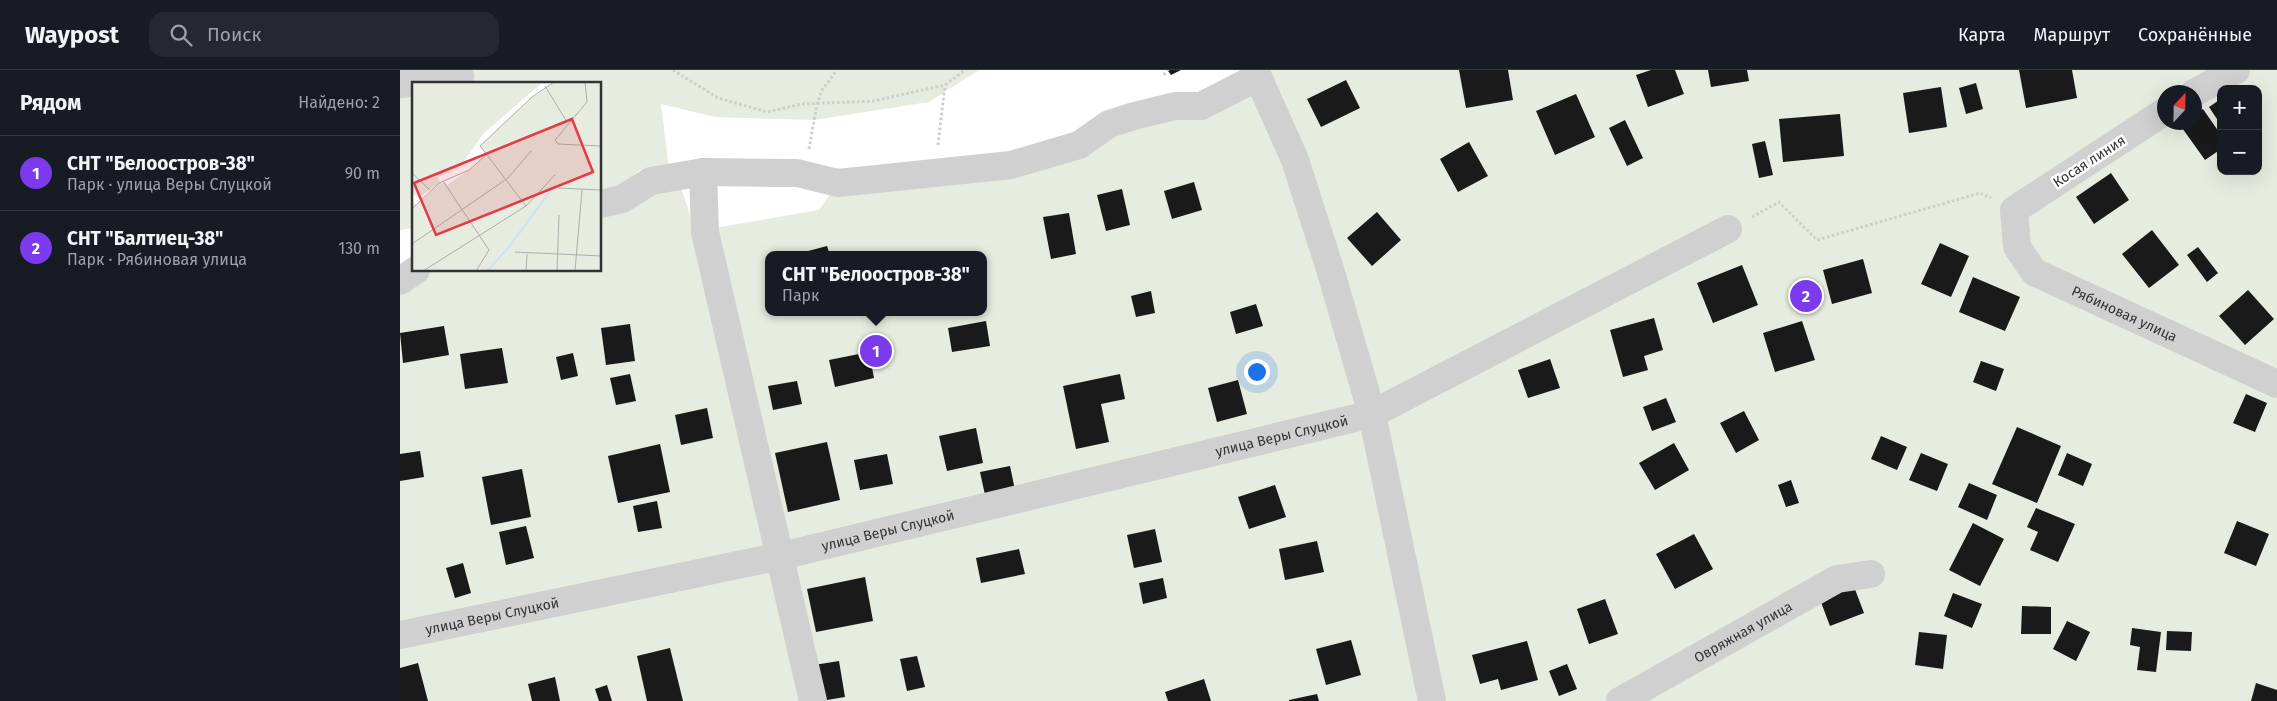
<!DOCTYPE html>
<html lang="ru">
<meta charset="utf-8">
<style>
body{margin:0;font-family:"Fira Sans",sans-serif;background:#242831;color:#f1f3f6}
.controls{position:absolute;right:15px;top:15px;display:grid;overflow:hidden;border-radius:10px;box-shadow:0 5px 20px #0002}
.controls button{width:45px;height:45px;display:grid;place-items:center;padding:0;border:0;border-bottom:1px solid #363941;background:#171b24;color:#f1f3f6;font:25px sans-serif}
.compass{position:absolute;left:1757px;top:15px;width:45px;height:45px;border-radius:50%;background:#171b24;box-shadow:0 5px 20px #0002;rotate:22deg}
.you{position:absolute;left:856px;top:301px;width:18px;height:18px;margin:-12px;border:4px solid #fff;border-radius:50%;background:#1a73e8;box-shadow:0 0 0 8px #1a73e833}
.badge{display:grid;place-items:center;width:32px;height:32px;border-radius:50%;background:#7c3aed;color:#fff;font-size:16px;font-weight:700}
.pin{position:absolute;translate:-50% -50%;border:2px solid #fff;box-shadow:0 1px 5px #0006}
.popup{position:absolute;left:365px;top:181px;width:222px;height:65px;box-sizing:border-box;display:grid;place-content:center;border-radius:10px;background:#171b24;filter:drop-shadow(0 1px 4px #0005);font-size:16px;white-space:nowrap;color:#9ea1a6}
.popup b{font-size:19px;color:#f1f3f6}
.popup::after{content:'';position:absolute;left:50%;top:100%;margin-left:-10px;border:10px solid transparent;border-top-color:#171b24}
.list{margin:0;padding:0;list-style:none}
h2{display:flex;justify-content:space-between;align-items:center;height:65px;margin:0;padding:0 20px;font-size:21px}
h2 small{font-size:16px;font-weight:400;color:#9ea1a6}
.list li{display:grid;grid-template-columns:32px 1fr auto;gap:15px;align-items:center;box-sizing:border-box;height:75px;padding:0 20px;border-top:1px solid #363941}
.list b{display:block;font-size:19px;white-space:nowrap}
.list p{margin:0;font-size:16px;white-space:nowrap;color:#9ea1a6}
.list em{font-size:16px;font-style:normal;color:#9ea1a6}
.icon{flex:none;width:28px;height:28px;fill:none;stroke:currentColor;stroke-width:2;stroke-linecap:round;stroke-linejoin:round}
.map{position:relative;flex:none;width:1877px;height:631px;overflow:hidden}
header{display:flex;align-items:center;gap:30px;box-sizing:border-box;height:70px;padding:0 25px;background:#171b24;border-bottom:1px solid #363941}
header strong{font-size:24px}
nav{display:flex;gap:28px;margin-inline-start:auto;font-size:18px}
.search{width:350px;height:45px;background:#242831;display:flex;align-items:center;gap:12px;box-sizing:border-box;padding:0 18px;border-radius:15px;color:#9ea1a6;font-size:19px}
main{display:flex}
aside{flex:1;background:#171b24}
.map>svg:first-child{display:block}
.green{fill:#e6ecdf;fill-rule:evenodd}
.building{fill:#1a1a1a}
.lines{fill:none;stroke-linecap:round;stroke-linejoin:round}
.path{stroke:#cdcdcd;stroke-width:3;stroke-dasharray:2.5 2.5;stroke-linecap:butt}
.minor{stroke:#d0d0d0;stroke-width:28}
.labels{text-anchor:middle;stroke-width:5;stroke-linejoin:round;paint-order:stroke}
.street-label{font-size:14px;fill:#333;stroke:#fff}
.inset-river{fill:none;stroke:#cfe2ee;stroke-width:2.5}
.inset-road{fill:none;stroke:#adadad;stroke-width:1}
.view{fill:#e63946;fill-opacity:0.15;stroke:#e63946;stroke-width:2.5}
.inset-edge{fill:none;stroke:#333;stroke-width:2.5}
</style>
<header>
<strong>Waypost</strong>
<div class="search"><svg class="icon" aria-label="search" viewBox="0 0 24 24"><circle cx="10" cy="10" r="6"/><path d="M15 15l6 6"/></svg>Поиск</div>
<nav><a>Карта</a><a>Маршрут</a><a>Сохранённые</a></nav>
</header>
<main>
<aside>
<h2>Рядом<small>Найдено: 2</small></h2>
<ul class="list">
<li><span class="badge">1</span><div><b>СНТ &quot;Белоостров-38&quot;</b><p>Парк · улица Веры Слуцкой</p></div><em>90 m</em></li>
<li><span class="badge">2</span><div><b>СНТ &quot;Балтиец-38&quot;</b><p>Парк · Рябиновая улица</p></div><em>130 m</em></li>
</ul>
</aside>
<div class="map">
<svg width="1877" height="631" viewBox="0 0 1877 631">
<rect width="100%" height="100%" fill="#fff"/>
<path class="green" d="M0,0H579L529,32L414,50L315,47L261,34L269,98L240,100L213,120L200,122V14H14V158L0,160Z
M855,0H1877V631H0V211L17,200H200V134L277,106L292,150L320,157L419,140L438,113L611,95L753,43ZM1821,19H1858V101H1821ZM1764,22H1794V52H1764ZM368,185H584V242H368Z"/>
<path class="building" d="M770,0H781L771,5L768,1Z
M1059,0H1108L1113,30L1066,38Z
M1251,0H1275L1284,24L1248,37L1236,5Z
M1308,0H1347L1349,11L1311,17Z
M1619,0H1672L1677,28L1626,38Z
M946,10L960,38L921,57L907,29Z
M1576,13L1583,39L1566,44L1559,18Z
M1541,17L1547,57L1509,63L1503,23Z
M1176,24L1195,67L1155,85L1136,41Z
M1821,29V55L1809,37Z
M1803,39L1821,65V79L1805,90L1780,55L1794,52V45Z
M1440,44L1444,86L1383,92L1379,49Z
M1225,50L1243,88L1227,96L1209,58Z
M1365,71L1373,105L1359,108L1352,74Z
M1069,72L1088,106L1058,122L1040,89Z
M1711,103L1729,130L1694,154L1676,127Z
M794,112L802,140L772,149L764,121Z
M722,119L730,155L706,161L697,125Z
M977,142L1001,170L972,196L947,168Z
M669,143L676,184L651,189L643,147Z
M1752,160L1779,195L1749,218L1722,184Z
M1540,173L1569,186L1551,227L1521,214Z
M427,176L430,185H397V184Z
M1798,177L1818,203L1807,212L1787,185Z
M1463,189L1472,223L1432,234L1423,200Z
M1342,195L1358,235L1313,253L1297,213Z
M1573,207L1620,227L1605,261L1559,242Z
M1848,220L1874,249L1845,275L1819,246Z
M751,221L755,243L736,247L731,226Z
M856,234L863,256L836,264L830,242Z
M1254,248L1263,280L1244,286L1248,300L1223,307L1210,260Z
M586,251L590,276L552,282L548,258Z
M1402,251L1415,290L1375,302L1363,263Z
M230,254L235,291L206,295L201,258Z
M44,256L49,285L3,293L0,263Z
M102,278L108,313L65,319L60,284Z
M469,282L474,308L435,317L429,290Z
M173,283L178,306L161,310L156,287Z
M1150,289L1160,318L1128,328L1118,300Z
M1581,291L1604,299L1596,321L1573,312Z
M230,304L236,331L216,335L210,308Z
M720,304L725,329L701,334L709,372L676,379L663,316Z
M838,310L847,344L817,352L808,318Z
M397,311L402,334L373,340L368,316Z
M1846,324L1867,333L1855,362L1833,353Z
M1266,328L1276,352L1252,361L1243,337Z
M307,338L313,368L281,375L275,345Z
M1344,341L1359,370L1336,383L1320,353Z
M1617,357L1661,376L1637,433L1592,414Z
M576,358L583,393L547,401L539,366Z
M1481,366L1507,377L1497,400L1471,389Z
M427,372L440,430L388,442L375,383Z
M1274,373L1289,400L1255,420L1239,393Z
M260,374L270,422L218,433L208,386Z
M20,381L24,407L0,411V384Z
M1521,383L1548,394L1537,421L1509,410Z
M1667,383L1692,394L1683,416L1658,405Z
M487,384L493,414L460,420L454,390Z
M610,396L615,420L585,425L580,402Z
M122,399L131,447L91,455L82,407Z
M1391,410L1399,433L1386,437L1378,415Z
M1569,413L1597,425L1587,450L1558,437Z
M875,415L886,447L849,459L838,427Z
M257,431L262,458L238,462L233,436Z
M1636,438L1675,454L1658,492L1630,480L1638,462L1627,457Z
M1837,451L1869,464L1856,496L1824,483Z
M1573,453L1604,469L1580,516L1549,500Z
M126,456L134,488L106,495L99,462Z
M755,459L762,492L734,498L727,465Z
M1294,464L1313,499L1275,519L1256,484Z
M917,471L924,502L885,510L879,479Z
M619,479L625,504L581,513L576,488Z
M63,493L71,523L55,528L46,498Z
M465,507L473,551L416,562L407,519Z
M763,508L767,528L743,534L739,513Z
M1453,514L1464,543L1430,556L1419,527Z
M1553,523L1582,534L1572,558L1544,546Z
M1205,529L1218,564L1189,574L1177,539Z
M1622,536L1651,537V564H1621Z
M1667,551L1690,562L1676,591L1653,579Z
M1732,558L1761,562L1756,602L1737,600L1740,577L1730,575Z
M1767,561L1792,562L1791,581L1766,580Z
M1519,562L1547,565L1543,599L1515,595Z
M951,570L961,605L926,615L916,579Z
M1127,571L1138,610L1101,620L1098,609L1080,614L1072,585Z
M270,578L283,631H247L237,586Z
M517,586L525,617L507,621L500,589Z
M439,591L445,627L421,631L414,595Z
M18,593L28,631H0V598Z
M1167,594L1177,619L1159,626L1149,601Z
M155,607L160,631H132L128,614Z
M804,609L811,631H768L765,622Z
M1856,613L1877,620V631H1851Z
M207,615L212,631H199L195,619Z
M917,624L919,631H889V630Z"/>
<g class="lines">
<path class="path" d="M273,0L318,28L367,42L402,34L474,31L545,15L565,0
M764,5L767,0
M538,75L545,15
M409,79L417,34L422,20L437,0
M1352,147L1379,132L1417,170L1580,123L1591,128"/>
<g class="minor">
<path d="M855,0L895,90L930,199L972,344L1032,631"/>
<path d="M0,10L3,14L60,6"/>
<path d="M1794,23L1836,0"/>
<path id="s1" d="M1764,42L1614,140L1617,177L1634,202L1877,314"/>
<path d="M303,102L305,162L413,631"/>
<path d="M200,134L222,129L251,111L303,102L397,103L438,113L611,95L679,75L709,54L734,46L775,36H801L850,11"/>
<path d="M0,211L16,200"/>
<path id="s2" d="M0,565L381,486L972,344L1328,159"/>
<path id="s3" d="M1220,631L1437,509L1471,504"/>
</g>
</g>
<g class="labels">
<g class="street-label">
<text transform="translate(1689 91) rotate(-33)" y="5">Косая линия</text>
<text dy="5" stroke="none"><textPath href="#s1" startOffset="346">Рябиновая улица</textPath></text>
<text dy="5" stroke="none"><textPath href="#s2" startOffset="904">улица Веры Слуцкой</textPath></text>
<text dy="5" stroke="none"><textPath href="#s2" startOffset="499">улица Веры Слуцкой</textPath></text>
<text dy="5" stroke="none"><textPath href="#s2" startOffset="94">улица Веры Слуцкой</textPath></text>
<text dy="5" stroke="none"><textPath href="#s3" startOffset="141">Овряжная улица</textPath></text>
</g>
</g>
<g transform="translate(12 12)">
<rect width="189" height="189" fill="#fff"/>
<path d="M0,0H131L71,52L48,85L26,95L28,100L6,116L0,111ZM142,0H189V189H0V119L5,123L29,100L35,103L57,88L75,72L68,64L118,17Z" fill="#e6ecdf"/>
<path class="inset-river" d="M75,189L97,165L138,109"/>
<path class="inset-road" d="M173,0L175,20L143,58L146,62L189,64M133,4L155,40M0,91L18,108M31,99L77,168L64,189M146,106L189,108M114,124L68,64L120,15L142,0M0,127L27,101L57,88L74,73M0,162L96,96L119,69M103,170L189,174M11,189L114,124L143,93M114,189L115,172M145,189L147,133M163,189L170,108"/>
<path class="view" d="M160,37L181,90L24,153L2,101Z"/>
<rect width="189" height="189" class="inset-edge"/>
</g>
</svg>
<div class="controls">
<button>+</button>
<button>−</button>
</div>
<svg class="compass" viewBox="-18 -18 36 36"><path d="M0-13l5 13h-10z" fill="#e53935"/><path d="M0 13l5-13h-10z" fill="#9ea1a6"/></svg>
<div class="you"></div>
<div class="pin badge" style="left:476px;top:281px">1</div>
<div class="popup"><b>СНТ &quot;Белоостров-38&quot;</b>Парк</div>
<div class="pin badge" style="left:1406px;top:226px">2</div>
</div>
</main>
